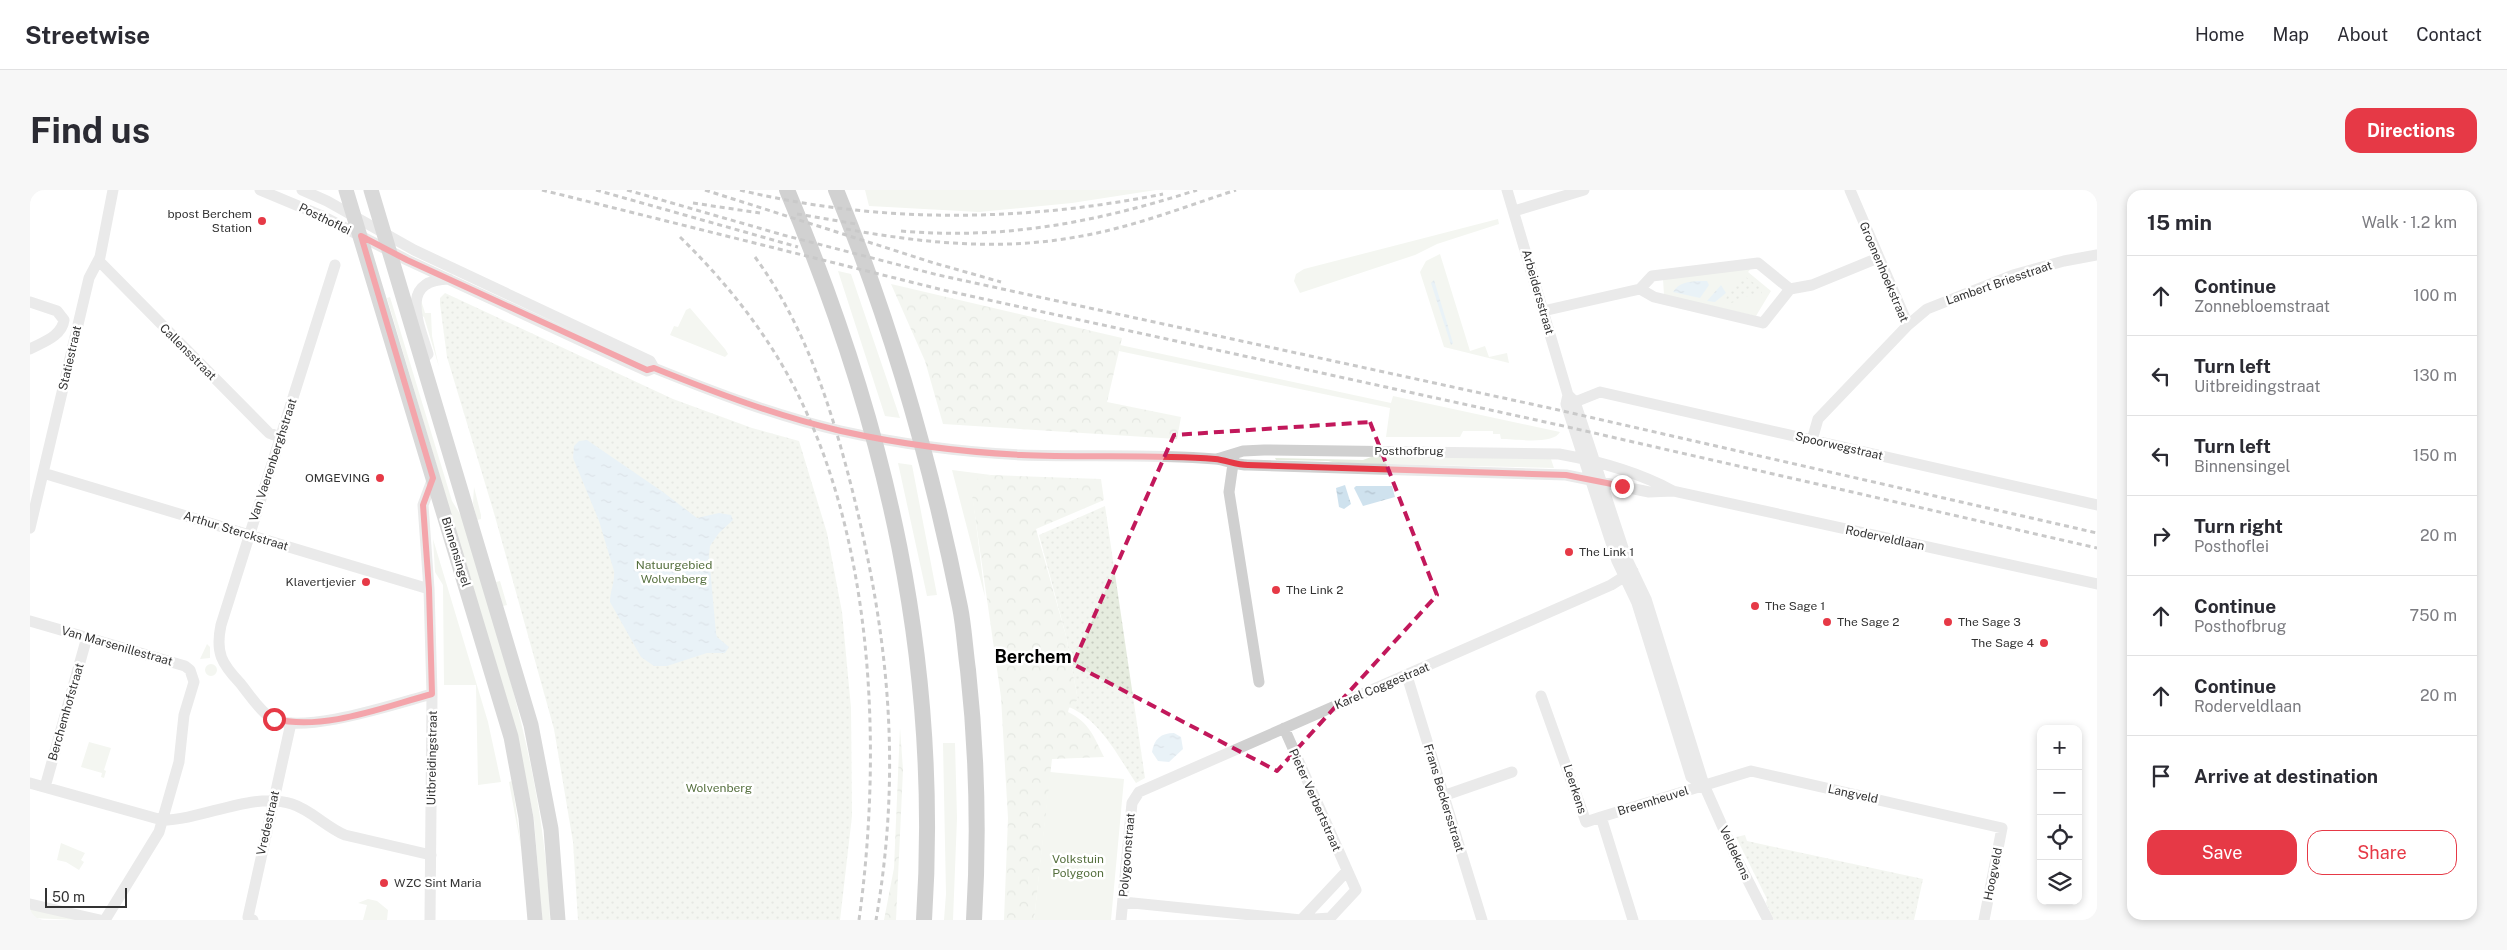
<!DOCTYPE html>
<meta charset="utf-8">
<style>
body{margin:0;font-family:"Public Sans",sans-serif;background:#f7f7f7;color:#2b2b33}
.controls{position:absolute;right:15px;bottom:15px;display:grid;overflow:hidden;border-radius:10px;box-shadow:0 2px 8px #0003}
.controls button{width:45px;height:45px;display:grid;place-items:center;padding:0;border:0;border-bottom:1px solid #e1e1e2;background:#fff;color:#2b2b33;font:25px sans-serif}
.scale{position:absolute;left:15px;bottom:12px;width:82px;box-sizing:border-box;padding-left:5px;border:2px solid #333;border-top:0;font-size:14px;line-height:18px;white-space:nowrap;color:#333;-webkit-text-stroke:4px #fff;paint-order:stroke}
.stop{position:absolute;width:15px;height:15px;margin:-11px;border:4px solid #e63946;border-radius:50%;background:#fff}
.stop.end{background:#e63946;border-color:#fff;box-shadow:0 1px 5px #0008}
.list{margin:0;padding:0;list-style:none}
h2{display:flex;justify-content:space-between;align-items:center;height:65px;margin:0;padding:0 20px;font-size:21px}
h2 small{font-size:16px;font-weight:400;color:#7c7c81}
.list li{display:grid;grid-template-columns:32px 1fr auto;gap:15px;align-items:center;box-sizing:border-box;height:80px;padding:0 20px;border-top:1px solid #e1e1e2}
.list b{display:block;font-size:19px;white-space:nowrap}
.list p{margin:0;font-size:16px;white-space:nowrap;color:#7c7c81}
.list em{font-size:16px;font-style:normal;color:#7c7c81}
.actions{display:flex;gap:10px;padding:15px 20px}
.actions a{flex:1;padding:11px 0;border:1px solid #e63946;border-radius:15px;text-align:center;font-size:18px;color:#e63946}
.actions .main{background:#e63946;color:#fff}
.icon{flex:none;width:28px;height:28px;fill:none;stroke:currentColor;stroke-width:2;stroke-linecap:round;stroke-linejoin:round}
.map{position:relative;flex:none;width:2067px;height:730px;overflow:hidden;border-radius:15px}
header{display:flex;align-items:center;gap:30px;box-sizing:border-box;height:70px;padding:0 25px;background:#fff;border-bottom:1px solid #e1e1e2}
header strong{font-size:24px}
nav{display:flex;gap:28px;margin-inline-start:auto;font-size:18px}
.intro{display:flex;align-items:center;justify-content:space-between;box-sizing:border-box;height:120px;padding:0 30px}
h1{margin:0;font-size:35px}
.button{padding:12px 22px;border-radius:15px;background:#e63946;color:#fff;font-size:18px;font-weight:700}
main{display:flex;gap:30px;padding:0 30px}
aside{flex:1;background:#fff;border-radius:15px;box-shadow:0 2px 8px #0003}
.map>svg:first-child{display:block}
.green{fill:#e6ecdf}
.forest{fill:url(#forest-crowns)}
.park{fill:url(#park-dots)}
.water{fill:url(#water-ripples)}
.lines{fill:none;stroke-linecap:round;stroke-linejoin:round}
.minor{stroke:#d0d0d0;stroke-width:11}
.major{stroke:#ababab;stroke-width:15}
.highway{stroke:#9a9a9a;stroke-width:16}
.rail{stroke:#888;stroke-width:3;stroke-dasharray:5 4;stroke-linecap:butt}
.route{stroke:#e63946;stroke-width:6}
.marked{fill:none;stroke:#c2185b;stroke-width:4;stroke-dasharray:10 6;stroke-linejoin:round}
.poi-dot{fill:#e63946;stroke:#fff;stroke-width:2}
.labels{text-anchor:middle;stroke-width:5;stroke-linejoin:round;paint-order:stroke}
.poi-label{font-size:12px;fill:#333;stroke:#fff;text-anchor:start}
.street-label{font-size:12px;fill:#333;stroke:#fff}
.park-label{font-size:12px;fill:#56703f;stroke:#fff}
.district-label{font-size:18px;font-weight:bold;fill:#000;stroke:#fff}
</style>
<header>
<strong>Streetwise</strong>
<nav><a>Home</a><a>Map</a><a>About</a><a>Contact</a></nav>
</header>
<div class="intro"><h1>Find us</h1><a class="button">Directions</a></div>
<main>
<div class="map">
<svg width="2067" height="730" viewBox="0 0 2067 730">
<defs>
<pattern id="forest-crowns" width="20" height="18" patternUnits="userSpaceOnUse" patternTransform="scale(1.25)"><rect width="20" height="18" fill="#e6ecdf"/><path d="M2 6a3 3 0 1 1 6 0M12 15a3 3 0 1 1 6 0" fill="none" stroke="#c6cbc0"/></pattern>
<pattern id="park-dots" width="8" height="8" patternUnits="userSpaceOnUse" patternTransform="scale(1.25)"><rect width="8" height="8" fill="#e6ecdf"/><path d="M2 2h.1M6 6h.1" fill="none" stroke="#c6cbc0" stroke-width="1.8" stroke-linecap="round"/></pattern>
<pattern id="water-ripples" width="26" height="14" patternUnits="userSpaceOnUse" patternTransform="scale(1.25)"><rect width="26" height="14" fill="#cfe2ee"/><path d="M2 4q2-2 4 0t4 0M15 11q2-2 4 0t4 0" fill="none" stroke="#b2c2cd"/></pattern>
</defs>
<rect width="100%" height="100%" fill="#fff"/>
<path class="green" d="M835,0H1126L1042,13L949,22L839,16Z
M1468,29L1469,34L1407,54L1385,65L1270,103L1264,91L1266,84L1274,79Z
M1410,64L1440,161L1455,156L1459,167L1477,163L1479,173L1414,157L1390,82L1396,71Z
M1723,76L1718,82L1741,101L1726,126L1634,105L1633,89Z
M808,81L821,84L870,228L855,226Z
M360,107L422,311L433,329C473,463 515,588 520,730H512L504,629L488,551L357,108Z
M391,110L395,123H401L402,146L409,177L394,127L390,125Z
M660,118L695,159L698,164L695,167L640,145L644,136L648,137L656,120Z
M1090,155L1361,213L1363,206L1530,242C1523,255 1486,249 1471,249L1470,244H1463V241H1433L1430,247H1356L1360,218L1089,161Z
M1344,266L1521,269L1524,278L1308,273L1298,271L1246,270L1245,268L1333,270Z
M868,273L882,275L907,405L897,406Z
M922,280L961,285L941,292L955,407Z
M444,297L451,325V329L447,330L443,313Z
M403,349L458,532L471,592L448,595L446,495H414L413,395L405,382Z
M470,391L477,415L473,416L466,392Z
M177,454L180,457V468L170,469Z
M175 480a6 6 0 1 1 12 0a6 6 0 1 1-12 0Z
M59,552L81,558L74,580L76,581L74,588L71,587L72,583L51,577Z
M913,553H925L927,628L923,730H914L916,704Z
M1020,582L1094,589L1081,730H1004Z
M482,591L492,663L479,592Z
M31,653L55,663L51,670L54,672L49,680L36,672L27,670Z
M338,709L347,711L358,720L357,730H333L337,715L328,713Z
M0,719L49,730L0,728Z"/>
<path class="forest" d="M861,94L1092,148L1077,212L1151,227L1147,249L913,234L895,171Z
M961,285L1071,289L1074,310L1006,339L1036,446L1048,510L1039,518L1038,522C1059,532 1064,547 1074,567L1022,569L1004,730H974L978,628L971,507L940,291Z
M870,538L873,580L866,730H854L864,678Z"/>
<path class="park" d="M1713,85L1732,99V105L1718,106L1692,117L1700,100Z
M415,103L643,209L722,238L769,251L797,343L812,422L821,518L822,626L810,730H548L543,652L524,539L464,323L417,167L410,114V108Z
M1075,316L1115,588L1106,593C1088,566 1070,530 1039,517L1048,510L1036,446L1009,345Z
M1715,645L1717,651L1893,689L1884,730H1744L1736,713L1737,709L1706,647Z"/>
<path class="water" d="M1404,90L1423,153L1421,155L1401,93Z
M1669,91H1677L1679,95L1670,108L1643,102C1649,92 1658,92 1669,91Z
M1691,95L1696,103L1685,112L1677,111Z
M557,250L633,302L667,328L689,323L701,325L703,330L689,343L680,356L679,366L686,443L687,447L699,457L695,463H677L637,476H624L611,467L580,412C580,401 585,392 584,381L569,331L543,268L544,256L549,251Z
M1315,295L1321,314L1314,319L1309,317L1306,298Z
M1326,296H1362L1365,307L1333,316L1324,298Z
M1144,543L1151,547L1153,559L1139,572L1128,571L1122,562C1124,549 1131,543 1144,543Z"/>
<g class="lines">
<path class="minor" d="M230,0L290,25L377,70L597,172L617,181L624,178
M272,0L297,11L384,60L620,171L624,178C686,203 746,226 811,241C870,254 931,262 991,265C1056,267 1121,264 1185,269C1196,270 1206,275 1218,275L1536,285L1619,302L1643,301
M1477,0L1538,205L1536,214L1587,371L1607,413L1661,587L1674,595
M1820,0L1878,135
M1484,21L1554,0
M69,71L239,243L250,247
M305,75L191,435C185,463 192,474 210,493C219,504 229,520 241,528C271,546 368,513 402,504
M1610,99L1622,86L1728,73L1760,99
M0,112L27,121L34,130C32,146 13,152 0,159
M1513,121L1610,99L1624,107L1733,133L1760,99L1782,95L1848,68
M392,170L398,164C389,134 368,90 419,89
M1538,205L1545,212L1596,367L1616,409L1674,595L1706,667L1738,730
M1545,212L1570,202L2067,315
M1782,250L1788,229L1878,135L1897,119L1983,85L2034,71L2067,65
M1204,267L1199,302L1229,492
M1187,269L1213,261L1234,260L1529,264C1568,271 1608,282 1643,301L2067,394
M13,283L399,399
M0,338L59,88L70,67L83,0
M0,431L155,476L160,480L164,492L154,525L149,572L129,642L75,730
M1377,486L1452,730
M1511,506L1556,632L1571,627L1603,730
M1254,538L1326,700L1300,728
M0,593L132,630C173,630 223,601 262,614C281,620 296,637 315,645L401,665
M15,597L57,447
M1413,606L1482,582
M1571,627L1721,581L1972,638L1954,730
M1093,712L1271,730L1300,728
M0,714L70,730
M223,730L218,727L261,533
M400,730L402,504L399,399L393,315L403,288
M1091,730L1102,613L1109,602L1581,395L1603,381
M1271,730L1317,681"/>
<path class="major" d="M316,0L481,547L496,628L505,730
M341,0L501,535L521,639L528,730"/>
<path class="highway" d="M757,0C857,237 911,472 894,730
M806,0C862,135 901,273 930,417C934,437 935,459 938,480C947,563 949,647 944,730"/>
<path class="rail" d="M512,0L913,100L1529,235L2067,358
M566,0L768,57
M597,0L753,45L908,85L1524,219L2067,343
M675,0L904,73L971,92
M710,0C849,34 993,32 1133,4
M663,13L730,23
M767,24L826,34
M816,39C892,53 969,61 1046,47C1101,38 1154,17 1206,0
M871,41C976,50 1067,32 1167,0
M650,47C691,87 727,131 755,180C844,337 853,555 829,730
M725,67C776,137 801,217 822,299C859,447 872,579 846,730"/>
</g>
<g class="lines">
<path class="route" d="M244,529C295,541 353,517 402,504L399,399L393,315L403,288L331,46L377,70L617,180L624,178C686,203 747,226 811,241C870,254 931,262 991,265C1056,268 1121,264 1185,269C1196,270 1206,275 1218,275L1536,285L1592,296"/>
</g>
<path d="M0 0H2067V730H0ZM1340,232L1407,405L1247,581L1043,474L1144,245Z" fill="#fff" fill-opacity=".55" fill-rule="evenodd"/>
<path class="marked" d="M1340,232L1407,405L1247,581L1043,474L1144,245Z"/>
<g class="poi-dot">
<circle cx="232" cy="31" r="5"/>
<circle cx="350" cy="288" r="5"/>
<circle cx="1539" cy="362" r="5"/>
<circle cx="336" cy="392" r="5"/>
<circle cx="1246" cy="400" r="5"/>
<circle cx="1725" cy="416" r="5"/>
<circle cx="1797" cy="432" r="5"/>
<circle cx="1918" cy="432" r="5"/>
<circle cx="2014" cy="453" r="5"/>
<circle cx="354" cy="693" r="5"/>
</g>
<g class="labels">
<g class="poi-label">
<text x="222" y="28" text-anchor="end">bpost Berchem<tspan x="222" dy="14">Station</tspan></text>
<text x="340" y="292" text-anchor="end">OMGEVING</text>
<text x="1549" y="366">The Link 1</text>
<text x="326" y="396" text-anchor="end">Klavertjevier</text>
<text x="1256" y="404">The Link 2</text>
<text x="1735" y="420">The Sage 1</text>
<text x="1807" y="436">The Sage 2</text>
<text x="1928" y="436">The Sage 3</text>
<text x="2004" y="457" text-anchor="end">The Sage 4</text>
<text x="364" y="697">WZC Sint Maria</text>
</g>
<g class="street-label">
<text transform="translate(295 29) rotate(26)" y="4">Posthoflei</text>
<text transform="translate(1854 82) rotate(67)" y="4">Groenenhoekstraat</text>
<text transform="translate(1969 93) rotate(-19)" y="4">Lambert Briesstraat</text>
<text transform="translate(1508 102) rotate(74)" y="4">Arbeidersstraat</text>
<text transform="translate(158 162) rotate(45)" y="4">Callensstraat</text>
<text transform="translate(40 168) rotate(-77)" y="4">Statiestraat</text>
<text transform="translate(1809 256) rotate(13)" y="4">Spoorwegstraat</text>
<text x="1379" y="265">Posthofbrug</text>
<text transform="translate(243 270) rotate(-72)" y="4">Van Vaerenberghstraat</text>
<text transform="translate(206 341) rotate(17)" y="4">Arthur Sterckstraat</text>
<text transform="translate(1855 348) rotate(12)" y="4">Roderveldlaan</text>
<text transform="translate(426 362) rotate(73)" y="4">Binnensingel</text>
<text transform="translate(87 456) rotate(16)" y="4">Van Marsenillestraat</text>
<text transform="translate(1352 496) rotate(-23)" y="4">Karel Coggestraat</text>
<text transform="translate(36 522) rotate(-74)" y="4">Berchemhofstraat</text>
<text transform="translate(402 568) rotate(-89)" y="4">Uitbreidingstraat</text>
<text transform="translate(1545 599) rotate(72)" y="4">Leerkens</text>
<text transform="translate(1823 604) rotate(12)" y="4">Langveld</text>
<text transform="translate(1414 608) rotate(73)" y="4">Frans Beckersstraat</text>
<text transform="translate(1285 610) rotate(66)" y="4">Pieter Verbertstraat</text>
<text transform="translate(1623 611) rotate(-17)" y="4">Breemheuvel</text>
<text transform="translate(238 633) rotate(-77)" y="4">Vredestraat</text>
<text transform="translate(1705 663) rotate(65)" y="4">Veldekens</text>
<text transform="translate(1097 665) rotate(-85)" y="4">Polygoonstraat</text>
<text transform="translate(1963 684) rotate(-79)" y="4">Hoogveld</text>
</g>
<g class="park-label">
<text x="644" y="379">Natuurgebied<tspan x="644" dy="14">Wolvenberg</tspan></text>
<text x="689" y="602">Wolvenberg</text>
<text x="1048" y="673">Volkstuin<tspan x="1048" dy="14">Polygoon</tspan></text>
</g>
<g class="district-label">
<text x="1003" y="473">Berchem</text>
</g>
</g>
</svg>
<div class="controls">
<button>+</button>
<button>−</button>
<button><svg class="icon" aria-label="locate" viewBox="0 0 24 24"><circle cx="12" cy="12" r="6"/><path d="M12 2v4M12 18v4M2 12h4M18 12h4"/></svg></button>
<button><svg class="icon" aria-label="layers" viewBox="0 0 24 24"><path d="M12 4l9 5-9 5-9-5zM3 14l9 5 9-5"/></svg></button>
</div>
<div class="scale">50 m</div>
<div class="stop" style="left:244px;top:529px"></div>
<div class="stop end" style="left:1592px;top:296px"></div>
</div>
<aside>
<h2>15 min<small>Walk · 1.2 km</small></h2>
<ul class="list">
<li><svg class="icon" aria-label="ahead" viewBox="0 0 24 24"><path d="M12 20V5M6 11l6-6 6 6"/></svg><div><b>Continue</b><p>Zonnebloemstraat</p></div><em>100 m</em></li>
<li><svg class="icon" aria-label="left" viewBox="0 0 24 24"><path d="M17 20v-9H6M10 6l-5 5 5 5"/></svg><div><b>Turn left</b><p>Uitbreidingstraat</p></div><em>130 m</em></li>
<li><svg class="icon" aria-label="left" viewBox="0 0 24 24"><path d="M17 20v-9H6M10 6l-5 5 5 5"/></svg><div><b>Turn left</b><p>Binnensingel</p></div><em>150 m</em></li>
<li><svg class="icon" aria-label="right" viewBox="0 0 24 24"><path d="M7 20v-9h11M14 6l5 5-5 5"/></svg><div><b>Turn right</b><p>Posthoflei</p></div><em>20 m</em></li>
<li><svg class="icon" aria-label="ahead" viewBox="0 0 24 24"><path d="M12 20V5M6 11l6-6 6 6"/></svg><div><b>Continue</b><p>Posthofbrug</p></div><em>750 m</em></li>
<li><svg class="icon" aria-label="ahead" viewBox="0 0 24 24"><path d="M12 20V5M6 11l6-6 6 6"/></svg><div><b>Continue</b><p>Roderveldlaan</p></div><em>20 m</em></li>
<li><svg class="icon" aria-label="arrive" viewBox="0 0 24 24"><path d="M6 21V4h12l-3 4 3 4H6"/></svg><div><b>Arrive at destination</b></div></li>
</ul>
<div class="actions"><a class="main">Save</a><a>Share</a></div>
</aside>
</main>
